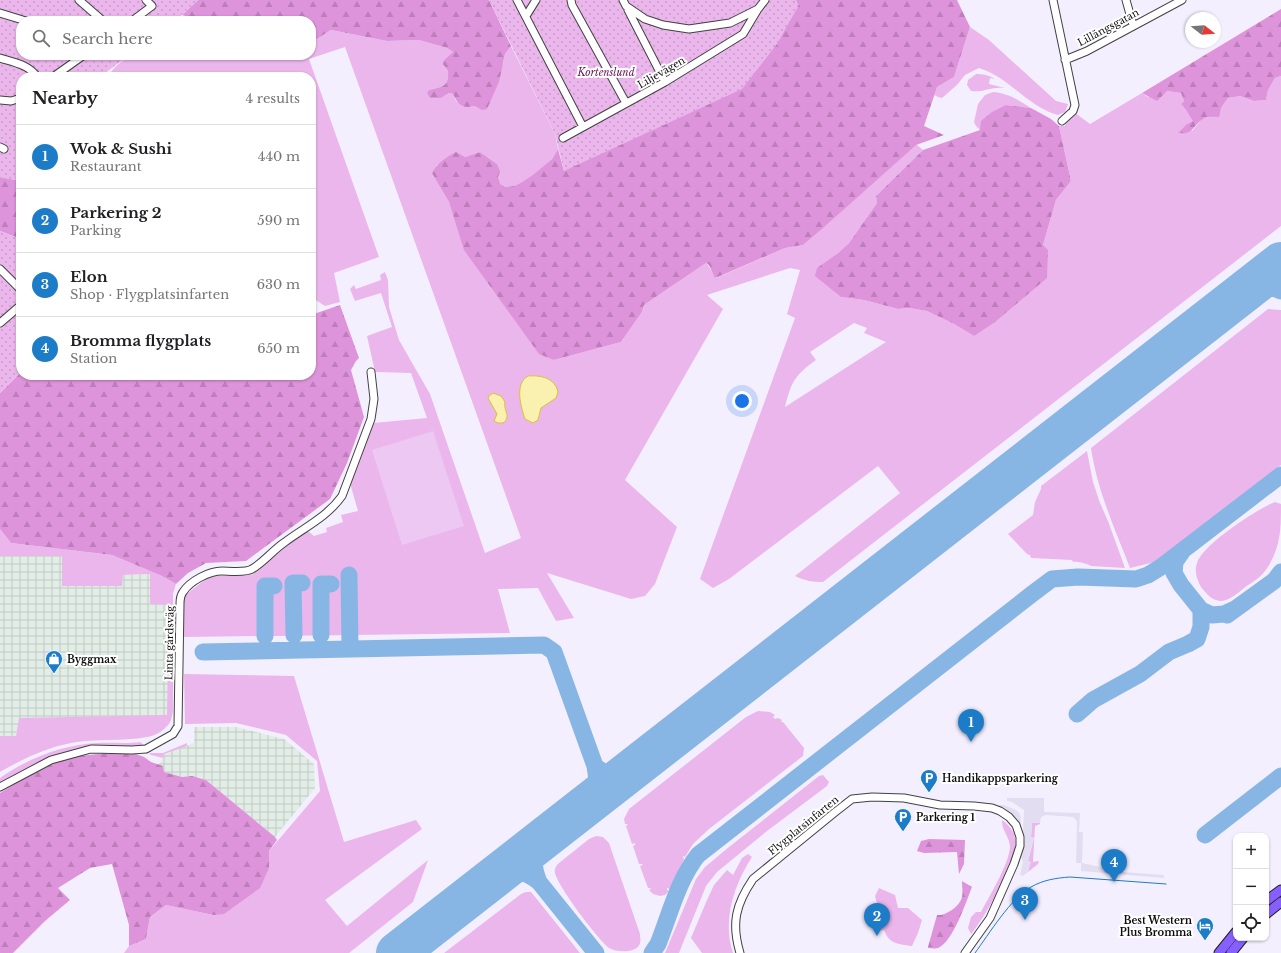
<!DOCTYPE html>
<meta charset="utf-8">
<style>
body{margin:0;font-family:"Libre Baskerville",serif;background:#f2f2f2;color:#202124}
.controls{position:absolute;right:12px;bottom:12px;display:grid;overflow:hidden;border-radius:8px;box-shadow:0 1px 3px #0004}
.controls button{width:36px;height:36px;display:grid;place-items:center;padding:0;border:0;border-bottom:1px solid #e0e0e0;background:#fff;color:#202124;font:20px sans-serif}
.compass{position:absolute;left:1185px;top:12px;width:36px;height:36px;border-radius:50%;background:#fff;box-shadow:0 1px 3px #0004;rotate:107deg}
.you{position:absolute;left:742px;top:401px;width:14px;height:14px;margin:-10px;border:3px solid #fff;border-radius:50%;background:#1a73e8;box-shadow:0 0 0 6px #1a73e833}
.badge{display:grid;place-items:center;width:26px;height:26px;border-radius:50%;background:#1d7cc8;color:#fff;font-size:13px;font-weight:700}
.pin{position:absolute;translate:-50% -33px;filter:drop-shadow(0 1px 2px #0008)}
.pin::after{content:'';position:absolute;top:21px;width:14px;height:12px;background:inherit;clip-path:polygon(0 0,100% 0,50% 100%)}
.list{margin:0;padding:0;list-style:none}
h2{display:flex;justify-content:space-between;align-items:center;height:52px;margin:0;padding:0 16px;font-size:17px}
h2 small{font-size:13px;font-weight:400;color:#757577}
.list li{display:grid;grid-template-columns:26px 1fr auto;gap:12px;align-items:center;box-sizing:border-box;height:64px;padding:0 16px;border-top:1px solid #e0e0e0}
.list b{display:block;font-size:15px;white-space:nowrap}
.list p{margin:0;font-size:13px;white-space:nowrap;color:#757577}
.list em{font-size:13px;font-style:normal;color:#757577}
.icon{flex:none;width:22px;height:22px;fill:none;stroke:currentColor;stroke-width:2;stroke-linecap:round;stroke-linejoin:round}
.map{position:relative;flex:none;width:1281px;height:953px;overflow:hidden}
.search{position:absolute;background:#fff;box-shadow:0 1px 3px #0004;left:16px;top:16px;width:300px;height:44px;display:flex;align-items:center;gap:10px;box-sizing:border-box;padding:0 14px;border-radius:16px;color:#757577;font-size:15px}
.panel{position:absolute;background:#fff;box-shadow:0 1px 3px #0004;left:16px;top:72px;width:300px;height:308px;border-radius:16px}
.map>svg:first-child{display:block}
.industrial{fill:url(#industrial-grid)}
.grass{fill:#ebb6ec;fill-rule:evenodd}
.forest{fill:url(#forest-firs)}
.garden{fill:url(#garden-dots)}
.pitch{fill:#ecc8f3}
.plaza{fill:#e2ddf0}
.water{fill:#faf0b0;stroke:#d6c432}
.lines{fill:none;stroke-linecap:round;stroke-linejoin:round}
.taxiway{stroke:#88b6e4;stroke-width:17}
.runway{stroke:#88b6e4;stroke-width:42}
.minor-casing{stroke:#414141;stroke-width:9}
.major-casing{stroke:#1f1f1f;stroke-width:11}
.minor{stroke:#fff;stroke-width:7}
.major{stroke:#875fff;stroke-width:9}
.tram{stroke:#1d7cc8;stroke-width:1}
.labels{text-anchor:middle;stroke-width:4;stroke-linejoin:round;paint-order:stroke}
.street-label{font-size:10px;fill:#0e0e0e;stroke:#fff}
.park-label{font-size:10px;font-style:italic;fill:#6b1a54;stroke:#fff}
.poi-label{font-size:10px;font-weight:bold;fill:#0e0e0e;stroke:#fff;text-anchor:start}
</style>
<div class="map">
<svg width="1281" height="953" viewBox="0 0 1281 953">
<defs>
<pattern id="industrial-grid" width="8" height="8" patternUnits="userSpaceOnUse"><rect width="8" height="8" fill="#e2ede6"/><path d="M0 4h8M4 0v8" fill="none" stroke="#c1cac4"/></pattern>
<pattern id="forest-firs" width="22" height="20" patternUnits="userSpaceOnUse"><rect width="22" height="20" fill="#de94db"/><path d="M5 1l3.5 6h-7zM16 11l3.5 6h-7z" fill="#bd7ebb"/></pattern>
<pattern id="garden-dots" width="8" height="8" patternUnits="userSpaceOnUse"><rect width="8" height="8" fill="#ebb6ec"/><path d="M2 2h.1M6 6h.1" fill="none" stroke="#c89bc9" stroke-width="1.8" stroke-linecap="round"/></pattern>
</defs>
<rect width="100%" height="100%" fill="#f4efff"/>
<path class="industrial" d="M0,556H62V586L122,585L123,575L150,574L169,604L168,716L19,718L16,736H0Z
M194,727H236L284,739L314,764L315,788L275,837L206,780L192,776L182,777L164,772L163,766L158,765L163,758L164,754L194,743Z"/>
<path class="grass" d="M970,27L989,40L1056,101L1068,104L1065,112L1058,115C1028,107 1009,77 979,68L965,75L957,85L942,98L938,97L934,95L937,87L954,77Z
M331,30L387,41L419,40L447,48L453,52L445,59L442,63L448,71C449,87 442,87 429,90L441,98L449,93L453,94L456,101L467,107L475,106L503,64L505,54L511,46L555,134L558,149L552,159L533,176L522,182L514,186L506,187L499,184L498,177L497,164L480,152L465,157C451,150 447,158 436,166L443,191L449,202L459,231L554,360L621,342L642,312L644,305L706,263L708,265L716,278L785,248L803,245L821,230L916,144L923,150L876,196L877,203L849,243L837,254L841,297L864,300L898,309L909,308L927,311L954,324L974,336L1043,245L1056,200L1071,181L1059,126H1065L1066,122L1074,112L1090,124L1142,93L1148,97L1167,91L1181,93L1184,101L1181,104L1186,110L1194,121L1187,124L1192,131L1202,119L1209,117L1221,108L1228,98L1240,96L1254,101L1266,100L1268,90L1275,78L1281,76V226L823,582C813,582 805,581 795,576L900,493L878,466L729,579L713,588L700,579L795,318L787,314L800,270L790,268L707,295L723,309L625,480L677,527L655,584L645,596L631,599L547,573L574,618L556,621L538,588L498,589L510,633L184,637V596L210,576L252,575L286,546L308,531L314,536L327,532L326,528L343,522L341,515L358,511L350,483L373,423L427,418L411,373L375,372L367,336L392,327L381,293L355,301L350,289L354,285L356,289L381,280L380,275L385,272L388,280L389,307L399,340L430,394L485,553L521,538L345,47L309,59L379,257L334,273L340,302L325,306L311,297V77H108C113,67 122,61 131,55H311V40L314,41ZM854,323L867,328L864,333L886,342L785,407C791,382 795,375 816,360L810,352Z
M976,74C983,74 989,75 995,79L990,78L989,84L1005,88C991,86 983,93 971,91L967,85L968,80Z
M993,92C1008,93 1018,100 1031,108L1006,105L980,130L976,126L974,122L978,104L985,95Z
M1268,309L1281,310V465L1159,561L1130,568C1115,529 1097,490 1091,448Z
M1087,451L1093,482L1100,503L1108,521L1125,568L1091,566C1088,564 1077,561 1073,562L1072,560L1031,558L1030,555L1027,554L1008,534L1033,515L1035,502L1041,489V486Z
M1275,502L1281,504C1281,529 1281,549 1265,571C1260,578 1251,583 1244,588C1238,593 1229,601 1220,601C1211,600 1206,593 1201,587C1197,580 1194,571 1197,563C1202,545 1257,509 1275,502Z
M0,529L11,543L112,555L162,576L176,584L173,594V711C172,717 171,723 166,727C162,732 154,736 147,737C122,742 96,738 71,743C45,748 23,759 0,772V736H16L19,718L167,715L169,605L150,604V574L123,575L122,586H62V556H0Z
M184,674L294,676L344,842L416,820L422,829L325,900L347,926L428,860L413,902L349,953H124L129,946L146,939L150,917L166,905L213,915L269,868V851L320,791L317,761L286,735L236,723L185,724Z
M758,711L770,712L775,715L773,717L775,719L778,718L782,720L781,722H783L804,748L803,756L709,829L693,844L685,857L683,856V857L684,859L670,889L667,888V890L669,891L665,895L660,896L653,894L649,890L651,889L650,888H648L640,866L643,865L642,864H639L633,846L635,845V843L632,844L626,826L628,824H625L624,819L629,809L746,717Z
M140,742L144,745C122,749 100,746 79,749C50,753 24,769 0,783V778C29,758 61,745 97,743C111,742 126,744 140,742Z
M187,743V746L164,754L163,758L151,755L149,753H163Z
M823,775L829,782L827,786L767,831L717,872L706,886L679,953H665L696,879L705,867L729,847L819,776Z
M1002,820C1013,828 1017,836 1015,849C1006,878 990,909 972,933L971,934L968,928L971,917L976,912H981C990,895 1009,864 1010,847C1010,837 1001,830 1002,820Z
M1032,823H1040V824L1035,826L1033,862L1039,861L1038,864L1028,872L1030,862L1028,861L1034,838L1031,837Z
M596,836L603,837L609,843L640,934C640,937 641,941 640,943C638,953 618,953 609,948C598,939 558,887 555,873C554,869 556,866 559,863L589,839Z
M748,854L752,857C734,885 722,920 733,953H702L691,938L707,900L714,885L727,870L733,875L742,858Z
M879,888L895,895L898,908H908L922,920L918,933L912,946C898,944 889,944 884,930L875,931L882,922L875,896Z
M526,892H531L536,898L580,953H444L521,894Z"/>
<path class="forest" d="M198,0H489L511,46L505,54L499,82L487,109L482,110L475,106C473,106 471,107 468,107C459,107 456,100 453,94L449,93L441,98H430L427,93L429,90C442,87 449,87 448,71L442,63L445,59L453,52L447,48L419,40L387,41L331,30L314,41H311V21H204L182,15Z
M796,0H957L970,27L954,77L937,87L924,126L944,135L916,145L821,230L803,245L785,248L720,276L715,278L709,265L706,263L644,305L642,312L621,342L554,360L539,354L464,250L449,202L432,173C437,163 446,157 456,152L465,157L480,152L497,164L500,171L498,177L500,184L506,187L514,186L522,182L533,175L552,159L558,149L564,171L798,5Z
M1281,9V76L1275,78L1268,90L1266,100L1254,101L1240,96L1228,98L1221,108L1219,117C1214,117 1208,116 1203,119C1192,126 1194,135 1178,133L1187,124L1193,121L1186,110L1181,104L1184,101L1181,93L1167,91L1157,101L1142,93Z
M1006,105L1031,108L1051,119L1059,126L1071,181L1056,200L1043,245L1048,250L1047,278L995,322L974,336L954,324L927,311L909,308L898,309L864,300L841,297L815,276L817,268L837,254L849,243L877,203L876,196L923,150L980,130L981,121L992,112Z
M0,177L21,181V239L0,231Z
M340,305L359,358L356,361L351,370L364,417L347,463L330,499L246,561L206,563L188,573L176,584L162,576L112,555L11,543L0,529V393L21,372V375H311V315Z
M110,753L136,754L144,757L151,762L163,766L164,772L182,777L192,776L206,780L275,837L277,840L269,851V868L260,888L224,914L213,915L166,905L150,917L146,939L129,946V925L112,864L90,868L58,888L70,900L45,921L13,953H0V793C23,779 46,764 72,757C85,755 97,754 110,753Z
M929,839L965,840L964,864L959,874L957,852L924,853L917,851L921,841Z
M962,881L972,887C966,902 953,942 938,948C935,949 931,948 928,948V947L937,915C946,916 960,906 962,897C963,893 962,886 962,881Z"/>
<path class="garden" d="M0,0H198L175,21H21V55H129L100,77H21V181L0,177Z
M489,0H796L799,5L777,44L742,89L564,171L555,134Z
M0,231L21,239V372L0,393Z"/>
<path class="pitch" d="M433,431L464,526L402,545L372,450Z"/>
<path class="plaza" d="M1007,798H1044V812L1080,813L1079,832H1083L1082,863L1123,872L1164,875V878L1081,871V863H1076L1077,821L1073,817L1046,815L1041,817L1040,823H1032L1031,837L1034,838L1028,861L1031,862L1028,872L1023,876L1020,875L1023,862L1021,857L1025,838L1023,832L1024,810L1012,802L1007,801Z
M999,805H1004L1016,810L1020,814L1021,819L1020,825L1004,811L998,808Z"/>
<path class="water" d="M528,376C541,375 555,378 558,392L556,398L541,408L538,420L533,423L525,419C521,407 514,384 528,376Z
M493,393L501,396L505,402C503,411 512,416 503,423H498L494,421L497,414L488,398L489,396Z"/>
<g class="lines">
<path class="taxiway" d="M1245,291C1259,287 1268,285 1281,291
M1182,552L1175,562L1174,573L1181,585L1201,610L1212,615L1224,614L1235,609
M349,575L350,649
M1227,615L1274,581L1281,572
M294,635L293,583H302
M321,635V584H331
M265,636V586H274
M203,652L544,645L554,652L595,766
M1077,714L1093,700L1140,674L1169,652L1188,644L1197,639L1201,627V610
M588,804C599,788 598,785 595,766C609,777 614,780 630,771
M1205,835L1281,776
M500,873C518,870 525,871 539,882C532,865 533,857 541,841
M539,882L596,953
M652,953L658,944C670,914 678,880 698,855L1032,594L1052,579L1078,577L1136,579L1148,575L1161,567L1281,475"/>
<path class="runway" d="M397,953L1281,263"/>
<defs>
<path id="minor" d="M79,0L103,21
M517,0L583,127
M571,0L572,5L626,103
M623,0L626,6L645,19L663,25L689,29L730,23L758,9L765,0
M1053,0L1075,105L1073,111L1062,121
M1126,0L1133,25
M628,10L665,82
M0,13L26,21
M526,16L536,0
M132,21L152,6L146,0
M0,58C13,62 30,65 37,77
M1065,60L1087,51L1182,0
M53,77L84,55
M0,100L11,101L21,98
M563,138L665,82L743,34L758,9
M0,147L4,149
M0,269L21,290
M0,323L21,305
M0,787L51,760L91,749L132,750L146,749L173,734L178,726L180,604C180,600 180,596 183,592C190,581 209,571 222,571C229,571 246,573 252,569C264,562 273,550 285,542C305,527 327,517 342,496L371,419L374,399L371,372
M740,953C731,923 736,904 753,879L834,813L852,799L872,797L904,798L940,805L974,806L992,808L1000,811L1009,817L1016,825L1020,837V846L1014,864L990,918L965,953"/>
<path id="major" d="M1266,901L1281,890
M1266,914L1281,902
M1219,953L1236,932
M1231,953L1243,938"/>
</defs>
<use href="#minor" class="minor-casing"/>
<use href="#major" class="major-casing"/>
<use href="#minor" class="minor"/>
<use href="#major" class="major"/>
<path class="tram" d="M975,953C989,934 1011,898 1031,887C1043,880 1056,878 1070,877L1166,884"/>
</g>
<defs>
<symbol id="shop-pin" viewBox="-11 -11 22 30"><path d="M0 17L-7.5 6A9.5 9.5 0 1 1 7.5 6Z" fill="#1d7cc8" stroke="#fff"/><path d="M-5-2.5h2.3a2.7 3.5 0 0 1 5.4 0H5L5.5 6h-11ZM-1.5-2.5h3a1.5 2.3 0 0 0-3 0Z" fill="#fff"/></symbol>
<symbol id="parking-pin" viewBox="-11 -11 22 30"><path d="M0 17L-7.5 6A9.5 9.5 0 1 1 7.5 6Z" fill="#1d7cc8" stroke="#fff"/><path d="M-3.5-5.5H1a3.5 3.5 0 0 1 0 7H-1V5.5H-3.5ZM-1-3.4V-.6H.8a1.4 1.4 0 0 0 0-2.8Z" fill="#fff"/></symbol>
<symbol id="hotel-pin" viewBox="-11 -11 22 30"><path d="M0 17L-7.5 6A9.5 9.5 0 1 1 7.5 6Z" fill="#1d7cc8" stroke="#fff"/><path d="M-6-4.5h1.5V1H6V5H4.5V3h-9V5H-6ZM-4 0a1.8 1.8 0 1 1 3.6 0ZM.5 0V-2.5h3Q6-2.5 6 0Z" fill="#fff"/></symbol>
</defs>
<g fill-rule="evenodd">
<use href="#shop-pin" x="44" y="649" width="20" height="27"/>
<use href="#parking-pin" x="919" y="768" width="20" height="27"/>
<use href="#parking-pin" x="893" y="807" width="20" height="27"/>
<use href="#hotel-pin" x="1195" y="916" width="20" height="27"/>
</g>
<g class="labels">
<g class="street-label">
<text transform="translate(1108 27) rotate(-28)" y="4">Lillängsgatan</text>
<text transform="translate(661 72) rotate(-30)" y="4">Liljevägen</text>
<text transform="translate(169 643) rotate(-89)" y="4">Linta gårdsväg</text>
<text transform="translate(803 825) rotate(-39)" y="4">Flygplatsinfarten</text>
</g>
<g class="park-label">
<text x="606" y="76">Kortenslund</text>
</g>
<g class="poi-label">
<text x="67" y="663">Byggmax</text>
<text x="942" y="782">Handikappsparkering</text>
<text x="916" y="821">Parkering 1</text>
<text x="1192" y="924" text-anchor="end">Best Western<tspan x="1192" dy="12">Plus Bromma</tspan></text>
</g>
</g>
</svg>
<div class="controls">
<button>+</button>
<button>−</button>
<button><svg class="icon" aria-label="locate" viewBox="0 0 24 24"><circle cx="12" cy="12" r="6"/><path d="M12 2v4M12 18v4M2 12h4M18 12h4"/></svg></button>
</div>
<svg class="compass" viewBox="-18 -18 36 36"><path d="M0-13l5 13h-10z" fill="#e53935"/><path d="M0 13l5-13h-10z" fill="#757577"/></svg>
<div class="you"></div>
<div class="pin badge" style="left:971px;top:742px">1</div>
<div class="pin badge" style="left:877px;top:936px">2</div>
<div class="pin badge" style="left:1025px;top:920px">3</div>
<div class="pin badge" style="left:1114px;top:882px">4</div>
<div class="search"><svg class="icon" aria-label="search" viewBox="0 0 24 24"><circle cx="10" cy="10" r="6"/><path d="M15 15l6 6"/></svg>Search here</div>
<section class="panel">
<h2>Nearby<small>4 results</small></h2>
<ul class="list">
<li><span class="badge">1</span><div><b>Wok &amp; Sushi</b><p>Restaurant</p></div><em>440 m</em></li>
<li><span class="badge">2</span><div><b>Parkering 2</b><p>Parking</p></div><em>590 m</em></li>
<li><span class="badge">3</span><div><b>Elon</b><p>Shop · Flygplatsinfarten</p></div><em>630 m</em></li>
<li><span class="badge">4</span><div><b>Bromma flygplats</b><p>Station</p></div><em>650 m</em></li>
</ul>
</section>
</div>
